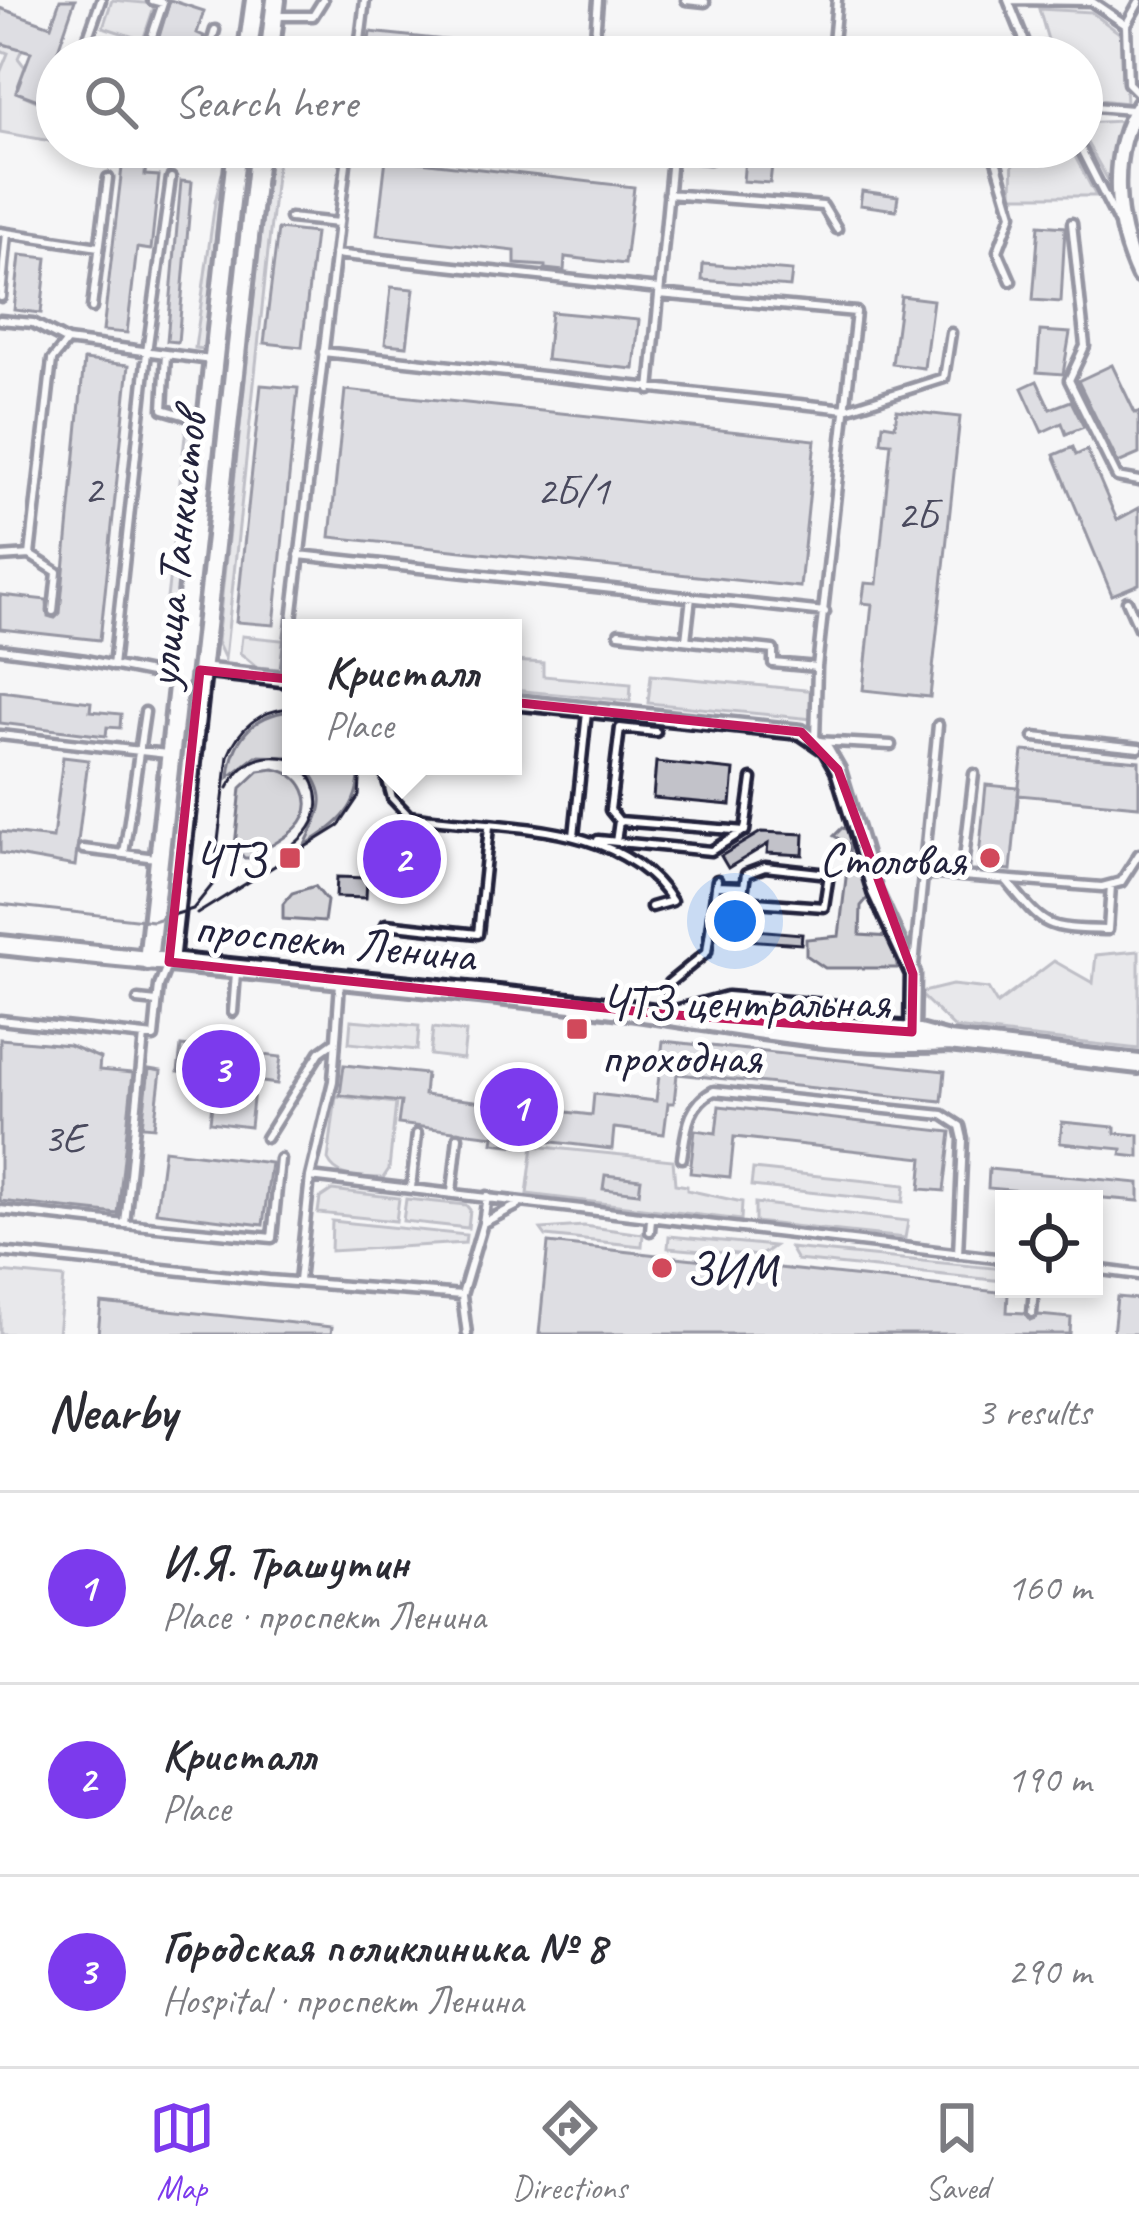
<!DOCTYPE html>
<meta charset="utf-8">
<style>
body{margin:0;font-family:Caveat,sans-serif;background:#f2f2f3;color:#2b2b33}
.controls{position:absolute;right:36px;bottom:36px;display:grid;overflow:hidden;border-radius:0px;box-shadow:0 6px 18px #0003}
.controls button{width:108px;height:108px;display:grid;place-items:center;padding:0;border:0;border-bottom:3px solid #e1e1e2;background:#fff;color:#2b2b33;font:60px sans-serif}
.you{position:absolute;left:735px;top:921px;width:42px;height:42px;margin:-30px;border:9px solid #fff;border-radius:50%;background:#1a73e8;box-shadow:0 0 0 18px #1a73e833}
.badge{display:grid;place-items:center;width:78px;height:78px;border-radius:50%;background:#7c3aed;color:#fff;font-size:39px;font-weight:700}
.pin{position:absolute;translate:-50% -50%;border:6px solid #fff;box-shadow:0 3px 12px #0006}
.popup{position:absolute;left:282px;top:619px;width:240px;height:156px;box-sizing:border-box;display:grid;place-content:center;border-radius:0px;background:#fff;filter:drop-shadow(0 3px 9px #0005);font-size:39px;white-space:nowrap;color:#7c7c81}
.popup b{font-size:45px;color:#2b2b33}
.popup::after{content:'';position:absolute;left:50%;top:100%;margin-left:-24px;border:24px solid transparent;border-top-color:#fff}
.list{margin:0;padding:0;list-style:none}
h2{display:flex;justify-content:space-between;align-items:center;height:156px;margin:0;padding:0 48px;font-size:51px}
h2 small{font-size:39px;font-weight:400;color:#7c7c81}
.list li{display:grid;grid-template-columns:78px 1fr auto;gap:36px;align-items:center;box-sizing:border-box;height:192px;padding:0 48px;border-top:3px solid #e1e1e2}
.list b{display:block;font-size:45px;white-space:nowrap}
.list p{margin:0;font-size:39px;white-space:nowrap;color:#7c7c81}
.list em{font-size:39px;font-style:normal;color:#7c7c81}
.icon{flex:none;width:66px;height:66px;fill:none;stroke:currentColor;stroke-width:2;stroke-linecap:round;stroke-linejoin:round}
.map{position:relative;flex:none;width:1139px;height:1334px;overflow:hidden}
.search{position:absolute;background:#fff;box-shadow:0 6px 18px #0003;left:36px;right:36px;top:36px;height:132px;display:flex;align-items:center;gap:30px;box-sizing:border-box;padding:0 42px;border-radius:66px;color:#7c7c81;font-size:45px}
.sheet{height:732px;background:#fff}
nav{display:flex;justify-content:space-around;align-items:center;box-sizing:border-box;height:168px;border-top:3px solid #e1e1e2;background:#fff;font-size:33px;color:#7c7c81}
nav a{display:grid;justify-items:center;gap:6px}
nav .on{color:#7c3aed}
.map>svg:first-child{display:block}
.green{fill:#d7d7db;stroke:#7c7c8b;stroke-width:3}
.building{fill:#c2c2c9;stroke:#22223b;stroke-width:3}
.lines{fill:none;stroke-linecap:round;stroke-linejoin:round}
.lane-casing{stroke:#22223b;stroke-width:15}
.street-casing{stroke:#22223b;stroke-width:21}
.secondary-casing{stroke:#22223b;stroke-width:26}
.lane{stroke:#fff;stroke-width:6}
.street{stroke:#fff;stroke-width:12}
.secondary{stroke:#fff;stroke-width:16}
.tram{stroke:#22223b;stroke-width:3}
.marked{fill:none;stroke:#c2185b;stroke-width:9;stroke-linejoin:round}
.poi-dot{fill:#d1495b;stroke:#fff;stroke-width:4.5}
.labels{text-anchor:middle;stroke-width:10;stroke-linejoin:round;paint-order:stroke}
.number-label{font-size:42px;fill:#4a4a5e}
.street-label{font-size:48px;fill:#22223b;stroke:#fff}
.poi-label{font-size:48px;fill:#22223b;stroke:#fff;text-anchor:end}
</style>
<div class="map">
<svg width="1139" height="1334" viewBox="0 0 1139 1334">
<rect width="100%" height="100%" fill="#f6f6f7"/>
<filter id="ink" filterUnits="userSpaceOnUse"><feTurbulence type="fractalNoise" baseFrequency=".00833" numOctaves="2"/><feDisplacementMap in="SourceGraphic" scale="24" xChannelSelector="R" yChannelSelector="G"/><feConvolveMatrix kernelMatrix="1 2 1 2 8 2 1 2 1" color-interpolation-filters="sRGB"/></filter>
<g filter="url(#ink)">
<path class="green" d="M112,0L155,4L143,40L103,27Z
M1039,9L1091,12L1122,35L1126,103L1082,98V57H1053Z
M0,43L22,49L18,58L25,67L16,92L43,104L41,118L57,124V142L0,132V73L8,53L0,50Z
M1121,121L1113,189L1082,134V123Z
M270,147H279L225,659L217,642Z
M1013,147H1070L1096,196H1012Z
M222,173L204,349L195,348L215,202Z
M186,427L195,428L174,629L164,626Z
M242,636L291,641V670L257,667L240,653Z
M513,661L543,663V676L631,684L630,701L513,690Z
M651,675L816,691L813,719L648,703Z
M291,711V757L256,756L229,777C232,740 252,715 291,711Z
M305,766H359C361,807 338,826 305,845C319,813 333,798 305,766Z
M274,769C288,772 298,777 304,790C320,825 273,844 249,858H244L235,846L241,788L259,771Z
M842,828L854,831L859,867L864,868L870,895L861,906L860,935L890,937L898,968H825L806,955V939L839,936L850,845L834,836Z
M315,886L327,901L324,922L283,919V904L292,893Z
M1139,951V1049L955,1028L919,993L952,985L988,989L997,1004L1054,961L1093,983L1096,955Z
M351,1020L419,1026L417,1050L349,1043Z
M433,1028L466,1032L463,1059L430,1055Z
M336,1096L396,1103L389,1169L383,1178C363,1177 337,1180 328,1160Z
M533,1146L673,1160L675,1184L687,1186V1190L742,1202L741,1220L527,1194Z
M753,1169L905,1185L903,1202L751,1186Z
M332,1190L399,1198L396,1221L318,1213L320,1198Z
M406,1199L466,1205L470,1210L468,1228L403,1221Z
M755,1203L908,1221L905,1238L755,1222Z
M332,1221L466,1235L465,1243L331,1251Z
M584,1226L643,1234L642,1246L546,1236L541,1229Z
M669,1236L774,1246L760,1256L668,1248Z
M790,1248L1004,1269V1281L797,1260Z
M0,1272L64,1278L58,1334H0Z"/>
<path class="building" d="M60,0H75L49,76L57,79V107L16,92L31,52L0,43V8L51,26Z
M170,0L204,11L197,33L204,36L197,57H153Z
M370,32L539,50V57H367Z
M746,147H774L770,183L743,181Z
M386,158L634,187L625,264L565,257L564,271L545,269V266L515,264V251L377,235Z
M123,159L146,162L145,175L159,176L151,250L137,248L127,333L103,331Z
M181,181L192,182L178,342L167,341Z
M862,191L898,196L896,210L860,205Z
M1039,225L1065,227L1061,302L1033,300Z
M278,229L315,233L302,347L264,343Z
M20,255L47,258L41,313L14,310Z
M703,264L792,271L790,287L702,280Z
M391,287L414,289L407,346L385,344Z
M901,296L933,300L924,368L892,364Z
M551,312L639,320L634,369L546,360Z
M1040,331L1070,333L1063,374L1037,372Z
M84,360L129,365L100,640L0,629V595L47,600L48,616L55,618L60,613Z
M1112,365L1135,413L1139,412V454L1118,463L1078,381Z
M1037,381L1050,409L1071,401L1084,427L1066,434L1062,423L1042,432L1022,388Z
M261,385L298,388L274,625L236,622Z
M345,390L815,440L800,587L330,537Z
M897,410L960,417L930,697L863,690L872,604L862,603L865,583L877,584L891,443L881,442L883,424L895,426Z
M1073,447L1076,455L1087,450L1117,520L1139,508V584L1112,595L1054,455Z
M0,691L91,702L90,711L121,714L120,728L107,727L106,736L0,723Z
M1023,751L1139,761V806L1018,795Z
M63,757L88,760L75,866L0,853V832L53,838Z
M656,762L734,770L731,805L653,798Z
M986,785L1019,788L1011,870L978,867Z
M761,832L804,834L803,855L767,853L768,844L728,868L721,856Z
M379,839L425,841L422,889L377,884Z
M337,877L367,878L366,898L336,897Z
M719,923H731V928L802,934L801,944L718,938Z
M0,1039L69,1045L100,1058L99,1070L133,1073L118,1214L0,1201Z
M663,1041L945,1071L942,1101L677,1074L674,1103H668L664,1134L614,1128L612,1149L519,1138L518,1146L493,1143L494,1136L398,1124L401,1102L340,1095L344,1065L426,1074L424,1095L592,1115L594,1094L656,1101Z
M181,1046L281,1057L277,1084L255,1081L250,1127L210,1122L215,1077L178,1072Z
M149,1069L161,1071L154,1127L142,1126Z
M719,1106L951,1132L944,1191L920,1189L923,1158L734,1137L730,1177L690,1173L695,1130L716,1133Z
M1062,1122L1115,1127V1133L1139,1135V1157L1121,1155L1122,1149L1060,1143Z
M164,1150L271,1163L263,1225L156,1212Z
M989,1169L1139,1183V1201L988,1188Z
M605,1175L641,1179L639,1193L603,1189Z
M548,1243L1008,1293L1007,1312L1025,1313L1030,1320L1039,1315L1071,1318L1070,1334H539Z
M1117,1297L1139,1299V1334H1113Z
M101,1303L332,1327L331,1334H98Z"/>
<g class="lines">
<defs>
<path id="lane" d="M686,0L705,2
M1008,0L1031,57
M1011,0L1091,1L1126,25L1128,83L1139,94
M277,16H313L323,0
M1126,25L1139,2
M743,45L832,54L837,0
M594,49L598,0
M92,57L82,54L101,0
M145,57L163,3L152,0
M207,57L215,30
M358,57L365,0
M1082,106L1132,110
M584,147L710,159
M992,147L1012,214L998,251L1011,281
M1080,147L1118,222
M178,148V147
M668,194L823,206L837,229
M290,218L338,223
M1072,223L1085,346L1069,380L1117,477L1139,481
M0,232L99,247
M335,254L659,289
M659,294L856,312L817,667L815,741L891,745
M1,297L7,233
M92,308L108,178
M0,320L33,323L67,341L166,354
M323,352L846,409L944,378L951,333
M650,390L673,147
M203,421L163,409L166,354L211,360
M30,555L57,572L53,611
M299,555L825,612
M0,557L30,555L52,360L67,341
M1127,601L1139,628
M619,633L773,650V663L817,667
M686,640L691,597
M0,649L86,660L176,678
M113,666L147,352L171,178
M285,679L348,147
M0,735L167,754
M1034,737L1139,748
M383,766L392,798L409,816C497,830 619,817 672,901L651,907
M619,821L745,831L752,779
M574,836L587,712
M598,840L711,851L742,832
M616,842L619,821L610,810L620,728L656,732
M83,849L156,858
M124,854L145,712
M924,873L1102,887L1121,882L1139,854
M962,876L974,774
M1006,880C1046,929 1044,928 1108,930L1111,885
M716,886L744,887L741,901L824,907L829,874L765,867L746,874L744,887
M386,924L478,934L489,827
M914,966L938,725
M340,983L333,1081L310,1177L1004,1259
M138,1000L157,1002
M675,1010L727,996L851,1006L875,1024
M233,1012L236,973
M662,1013L669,983L707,952L717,880
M0,1020L154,1037L159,986L168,963
M266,1138L320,1052L334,1042
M682,1158C686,1132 687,1104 714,1091L943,1115L960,1126L963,1139L958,1254
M411,1188L417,1134
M452,1192L458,1137
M0,1210L125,1224L144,1036
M483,1223L487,1196
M125,1224L272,1238L280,1159
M650,1231L651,1219
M0,1252L269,1280L462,1295L483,1223L518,1205
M1094,1269L1139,1275
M299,1281L310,1177
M462,1296L467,1334
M1032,1313L1034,1289"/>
<path id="street" d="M1139,104C1107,154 1115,225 1139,276
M200,670L291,680
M513,702L801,732L826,749L838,770L875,892L913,974L912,1032"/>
<path id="secondary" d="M247,57L255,0
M269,57L276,0
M0,945C199,966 398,983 597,1006C713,1019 831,1049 949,1042
M148,961L237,147
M169,962L259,147
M705,1014L912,1032L949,1042L1139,1064"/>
</defs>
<use href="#lane" class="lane-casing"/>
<use href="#street" class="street-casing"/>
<use href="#secondary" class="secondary-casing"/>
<use href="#lane" class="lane"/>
<use href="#street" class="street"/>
<use href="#secondary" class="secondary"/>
<path class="tram" d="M228,788C241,761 262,752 291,759
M293,845C322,823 326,793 302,766
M0,904L153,921L193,909L213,884L228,756C239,728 260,710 291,708
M197,914L339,826L359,796L361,766"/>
</g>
</g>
<path d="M0 0H1139V1334H0ZM200,670L801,732L838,770L913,974L912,1032L662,1014L169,962Z" fill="#f6f6f7" fill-opacity=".55" fill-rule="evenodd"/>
<path class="marked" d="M200,670L801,732L838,770L913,974L912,1032L662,1014L169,962Z"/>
<g class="poi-dot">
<rect x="278" y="846" width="24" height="24" rx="6"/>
<circle cx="990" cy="858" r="12"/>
<rect x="565" y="1017" width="24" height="24" rx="6"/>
<circle cx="662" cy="1268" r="12"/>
</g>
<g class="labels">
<g class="number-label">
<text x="93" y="503">2</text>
<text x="573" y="504">2Б/1</text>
<text x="917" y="528">2Б</text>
<text x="64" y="1152">3Е</text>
</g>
<g class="street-label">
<text transform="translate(175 550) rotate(-84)" y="17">улица Танкистов</text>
<text transform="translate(335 940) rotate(6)" y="17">проспект Ленина</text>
</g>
<g class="poi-label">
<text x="266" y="875">ЧТЗ</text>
<text x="966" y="875">Столовая</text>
<text x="601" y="1018" text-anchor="start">ЧТЗ центральная<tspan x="601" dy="55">проходная</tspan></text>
<text x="686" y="1285" text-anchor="start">ЗИМ</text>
</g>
</g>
</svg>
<div class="controls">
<button><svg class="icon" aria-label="locate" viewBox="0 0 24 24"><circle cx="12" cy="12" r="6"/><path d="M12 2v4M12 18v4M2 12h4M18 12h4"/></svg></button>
</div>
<div class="you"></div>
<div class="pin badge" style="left:519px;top:1107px">1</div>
<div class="pin badge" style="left:402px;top:859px">2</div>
<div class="popup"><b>Кристалл</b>Place</div>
<div class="pin badge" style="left:221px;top:1069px">3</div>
<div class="search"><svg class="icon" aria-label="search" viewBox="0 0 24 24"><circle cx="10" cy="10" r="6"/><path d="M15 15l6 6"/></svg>Search here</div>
</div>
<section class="sheet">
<h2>Nearby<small>3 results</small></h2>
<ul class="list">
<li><span class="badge">1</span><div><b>И.Я. Трашутин</b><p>Place · проспект Ленина</p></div><em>160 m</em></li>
<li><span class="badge">2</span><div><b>Кристалл</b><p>Place</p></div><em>190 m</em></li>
<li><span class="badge">3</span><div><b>Городская поликлиника № 8</b><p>Hospital · проспект Ленина</p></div><em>290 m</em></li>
</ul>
</section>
<nav>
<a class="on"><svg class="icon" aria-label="map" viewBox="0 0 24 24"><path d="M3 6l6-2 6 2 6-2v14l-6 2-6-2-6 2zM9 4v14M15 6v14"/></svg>Map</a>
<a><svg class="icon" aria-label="directions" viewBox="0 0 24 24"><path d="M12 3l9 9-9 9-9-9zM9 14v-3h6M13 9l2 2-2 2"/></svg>Directions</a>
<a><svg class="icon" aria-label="saved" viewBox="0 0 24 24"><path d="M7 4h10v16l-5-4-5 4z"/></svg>Saved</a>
</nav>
